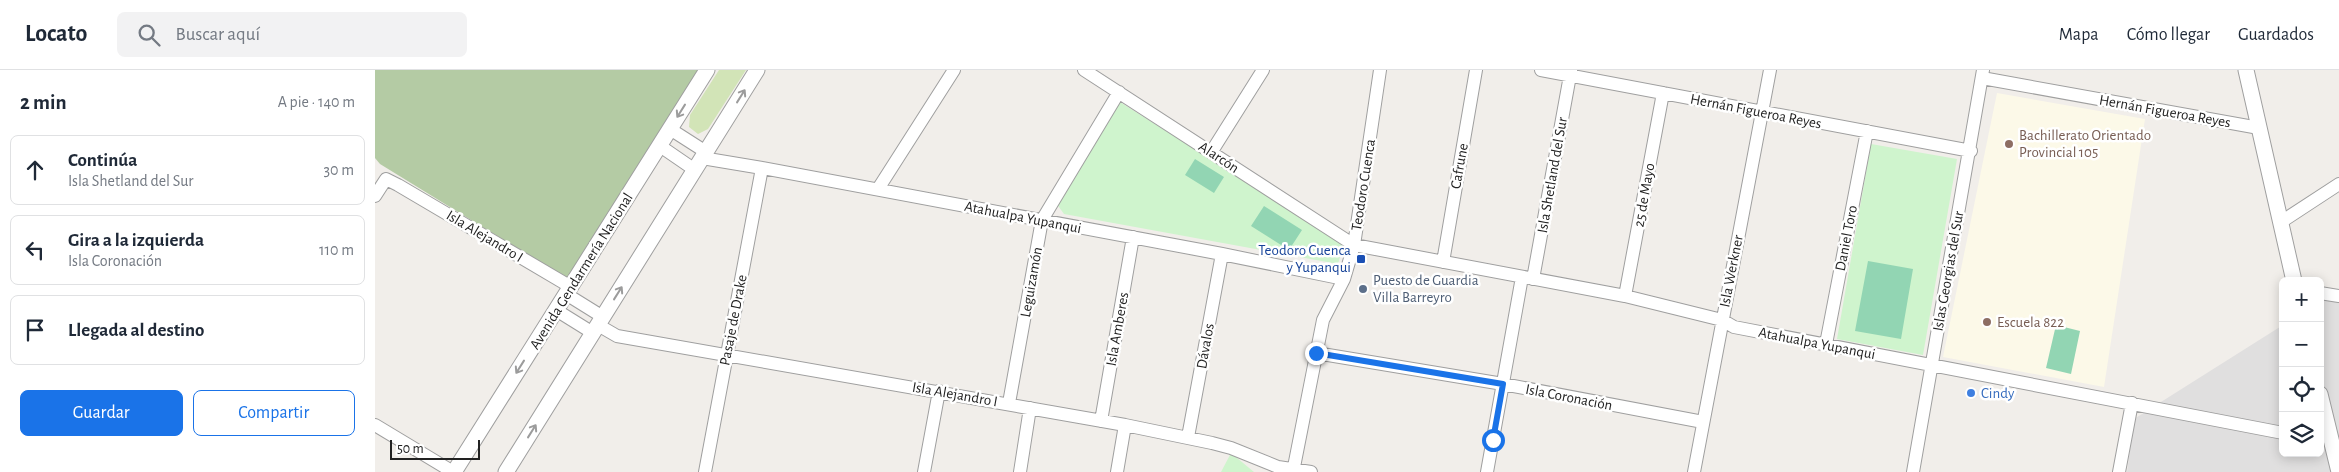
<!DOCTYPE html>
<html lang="es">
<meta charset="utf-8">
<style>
body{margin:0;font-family:"Alegreya Sans",sans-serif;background:#f2f2f3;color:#1f2937}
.controls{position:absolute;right:15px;bottom:15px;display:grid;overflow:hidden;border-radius:8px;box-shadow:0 2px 12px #0003}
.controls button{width:45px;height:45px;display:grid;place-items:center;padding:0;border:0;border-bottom:1px solid #e0e1e3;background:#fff;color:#1f2937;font:25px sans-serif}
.scale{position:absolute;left:15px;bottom:12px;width:90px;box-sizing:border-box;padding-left:5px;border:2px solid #222;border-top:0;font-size:14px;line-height:18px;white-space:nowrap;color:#222;-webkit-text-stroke:4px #fff;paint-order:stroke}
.stop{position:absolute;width:15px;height:15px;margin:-11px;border:4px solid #1a73e8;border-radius:50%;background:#fff}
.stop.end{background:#1a73e8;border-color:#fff;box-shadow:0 1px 5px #0008}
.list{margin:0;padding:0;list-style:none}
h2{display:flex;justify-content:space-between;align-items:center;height:65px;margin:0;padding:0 20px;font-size:21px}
h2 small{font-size:16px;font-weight:400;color:#747a83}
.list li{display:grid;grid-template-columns:32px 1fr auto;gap:15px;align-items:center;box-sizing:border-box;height:70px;margin:0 10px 10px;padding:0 10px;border:1px solid #e0e1e3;border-radius:8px}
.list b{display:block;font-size:19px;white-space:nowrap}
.list p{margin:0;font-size:16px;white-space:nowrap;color:#747a83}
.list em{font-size:16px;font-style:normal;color:#747a83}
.actions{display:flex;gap:10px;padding:15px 20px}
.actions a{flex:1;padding:11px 0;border:1px solid #1a73e8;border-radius:8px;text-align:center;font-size:18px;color:#1a73e8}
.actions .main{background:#1a73e8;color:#fff}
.icon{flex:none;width:28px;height:28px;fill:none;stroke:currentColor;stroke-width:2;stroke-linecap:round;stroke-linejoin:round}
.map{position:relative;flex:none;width:1964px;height:402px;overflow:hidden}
header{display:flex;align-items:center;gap:30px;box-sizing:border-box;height:70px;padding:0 25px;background:#fff;border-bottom:1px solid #e0e1e3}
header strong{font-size:24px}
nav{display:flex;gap:28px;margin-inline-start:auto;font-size:18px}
.search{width:350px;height:45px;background:#f2f2f3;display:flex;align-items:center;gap:12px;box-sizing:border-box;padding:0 18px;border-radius:8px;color:#747a83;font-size:19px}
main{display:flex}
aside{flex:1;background:#fff}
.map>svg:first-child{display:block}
.residential{fill:#e0dfdf}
.education{fill:#fcf9e8}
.grass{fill:#d2e4b7}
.forest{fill:#b4cba4}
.park{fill:#cff4cd}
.pitch{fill:#92d5b3}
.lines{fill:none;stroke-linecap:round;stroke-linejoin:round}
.minor-casing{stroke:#9f9f9f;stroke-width:14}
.tertiary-casing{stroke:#9f9f9f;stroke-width:17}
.minor{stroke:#fff;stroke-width:12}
.tertiary{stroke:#fff;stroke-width:15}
.oneway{stroke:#9c9c9c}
.route{stroke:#1a73e8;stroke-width:6}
.education-dot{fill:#8d6e63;stroke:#fff;stroke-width:2}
.transit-dot{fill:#1a4fb4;stroke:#fff;stroke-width:2}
.service-dot{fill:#5c6f8a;stroke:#fff;stroke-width:2}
.shop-dot{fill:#3f7fe0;stroke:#fff;stroke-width:2}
.labels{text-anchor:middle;stroke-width:5;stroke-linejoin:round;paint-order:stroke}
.street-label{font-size:15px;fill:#222;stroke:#fff}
.education-label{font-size:15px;fill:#785e54;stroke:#fff;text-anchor:start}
.transit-label{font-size:15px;fill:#164399;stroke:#fff;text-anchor:end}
.service-label{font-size:15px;fill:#4e5e75;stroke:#fff;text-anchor:start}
.shop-label{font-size:15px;fill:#366cbe;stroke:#fff;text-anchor:start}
</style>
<header>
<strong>Locato</strong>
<div class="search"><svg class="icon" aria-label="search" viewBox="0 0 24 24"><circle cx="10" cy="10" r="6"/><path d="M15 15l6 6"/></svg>Buscar aquí</div>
<nav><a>Mapa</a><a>Cómo llegar</a><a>Guardados</a></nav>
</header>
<main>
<aside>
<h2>2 min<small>A pie · 140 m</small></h2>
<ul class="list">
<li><svg class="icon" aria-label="ahead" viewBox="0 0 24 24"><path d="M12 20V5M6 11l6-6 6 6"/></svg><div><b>Continúa</b><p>Isla Shetland del Sur</p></div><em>30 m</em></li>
<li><svg class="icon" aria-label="left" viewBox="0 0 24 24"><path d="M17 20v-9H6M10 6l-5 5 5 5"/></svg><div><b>Gira a la izquierda</b><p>Isla Coronación</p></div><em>110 m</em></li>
<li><svg class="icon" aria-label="arrive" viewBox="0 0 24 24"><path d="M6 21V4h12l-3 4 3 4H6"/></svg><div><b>Llegada al destino</b></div></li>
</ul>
<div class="actions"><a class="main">Guardar</a><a>Compartir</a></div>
</aside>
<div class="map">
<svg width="1964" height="402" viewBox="0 0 1964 402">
<rect width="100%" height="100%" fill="#f1eeea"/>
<path class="residential" d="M1950,229L1964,231V402H1752L1759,349L1908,255V383H1945V232Z"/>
<path class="education" d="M1622,23L1770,49L1729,317L1568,287Z"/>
<path class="grass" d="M344,0H371L333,59L323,64L314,57L315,45Z"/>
<path class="forest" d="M0,0H329L200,214L5,94L0,88Z"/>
<path class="park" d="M745,32L969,173L963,194L689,144L681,133Z
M1496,74L1582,89L1548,285L1462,269Z
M856,383L879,402H846Z"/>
<path class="pitch" d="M820,89L849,107L839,123L810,105Z
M889,136L927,160L914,180L876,156Z
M1493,191L1538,199L1526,269L1480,261Z
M1681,255L1705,261L1696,304L1671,298Z"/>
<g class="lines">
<defs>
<path id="minor" d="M709,0L979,175L1250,226L1347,250L1359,257L1908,363
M1166,0L1596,81
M1607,8L1884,58
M295,59L331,82
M285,76L320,100
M837,81L888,0
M327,88L387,98L847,184L969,209
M503,119L579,0
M0,126L11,109L23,115L196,217
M1906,152L1964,114
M1068,192L1101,0
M1158,209L1196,0
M1945,223L1964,226
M191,224L228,247
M1250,226L1288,23
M181,240L218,263
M223,255L242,266L750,355L837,373L856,378L903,397L936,402
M1451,274L1492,61
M941,283L1128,314L1328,352
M634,333L667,150L744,22
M726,351L758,167
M0,355L78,402
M813,367L847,184
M330,402L387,98
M549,402L564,321
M645,402L655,338
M742,402L750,355
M918,402L948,250L969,209L979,175L1005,0
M1112,402L1147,207
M1319,402L1395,0
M1538,402L1608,0
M1744,402L1757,333"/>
<path id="tertiary" d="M1871,0L1919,211
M1945,324L1964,402
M79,402L332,0
M131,402L382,0"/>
</defs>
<use href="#minor" class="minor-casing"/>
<use href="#tertiary" class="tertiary-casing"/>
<use href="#minor" class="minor"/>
<use href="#tertiary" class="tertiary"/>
</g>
<defs><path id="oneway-shaft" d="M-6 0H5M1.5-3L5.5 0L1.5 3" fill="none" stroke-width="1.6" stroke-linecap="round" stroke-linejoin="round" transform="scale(1.25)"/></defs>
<g class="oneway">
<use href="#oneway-shaft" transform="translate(366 26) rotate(-58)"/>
<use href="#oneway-shaft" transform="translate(306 41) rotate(122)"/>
<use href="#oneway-shaft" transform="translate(243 223) rotate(-58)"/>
<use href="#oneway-shaft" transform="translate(145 297) rotate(122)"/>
<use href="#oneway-shaft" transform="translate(157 361) rotate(-58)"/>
</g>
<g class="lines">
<path class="route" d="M941,283L1128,314L1118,370"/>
</g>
<g class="education-dot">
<circle cx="1634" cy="74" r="5"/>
<circle cx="1612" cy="252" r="5"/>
</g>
<rect class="transit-dot" x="981" y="184" width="10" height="10" rx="2.5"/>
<circle class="service-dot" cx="988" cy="219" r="5"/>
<circle class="shop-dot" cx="1596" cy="323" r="5"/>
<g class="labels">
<g class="street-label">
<text transform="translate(1381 41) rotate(11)" y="5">Hernán Figueroa Reyes</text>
<text transform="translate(1790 41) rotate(10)" y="5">Hernán Figueroa Reyes</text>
<text transform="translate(844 87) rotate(33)" y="5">Alarcón</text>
<text transform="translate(1084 96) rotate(-80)" y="5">Cafrune</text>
<text transform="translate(1177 105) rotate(-80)" y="5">Isla Shetland del Sur</text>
<text transform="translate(988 115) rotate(-81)" y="5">Teodoro Cuenca</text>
<text transform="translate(1269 125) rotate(-80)" y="5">25 de Mayo</text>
<text transform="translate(648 147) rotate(11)" y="5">Atahualpa Yupanqui</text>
<text transform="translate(110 166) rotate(31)" y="5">Isla Alejandro I</text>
<text transform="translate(1471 168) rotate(-79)" y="5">Daniel Toro</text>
<text transform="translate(206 201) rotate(-58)" y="5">Avenida Gendarmería Nacional</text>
<text transform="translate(1356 201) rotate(-79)" y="5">Isla Werkner</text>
<text transform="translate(1573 201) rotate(-80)" y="5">Islas Georgias del Sur</text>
<text transform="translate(656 212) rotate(-80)" y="5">Leguizamón</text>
<text transform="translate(358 250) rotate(-79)" y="5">Pasaje de Drake</text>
<text transform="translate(742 259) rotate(-80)" y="5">Isla Amberes</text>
<text transform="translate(1442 273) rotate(11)" y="5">Atahualpa Yupanqui</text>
<text transform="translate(830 276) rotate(-80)" y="5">Dávalos</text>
<text transform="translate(580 324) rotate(10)" y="5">Isla Alejandro I</text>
<text transform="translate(1194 327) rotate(11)" y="5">Isla Coronación</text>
</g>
<g class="education-label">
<text x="1644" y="70">Bachillerato Orientado<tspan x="1644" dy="17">Provincial 105</tspan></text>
<text x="1622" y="257">Escuela 822</text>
</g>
<g class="transit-label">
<text x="976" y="185">Teodoro Cuenca<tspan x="976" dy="17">y Yupanqui</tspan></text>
</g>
<g class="service-label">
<text x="998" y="215">Puesto de Guardia<tspan x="998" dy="17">Villa Barreyro</tspan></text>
</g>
<g class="shop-label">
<text x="1606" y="328">Cindy</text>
</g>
</g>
</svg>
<div class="controls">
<button>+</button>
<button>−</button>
<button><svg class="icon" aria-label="locate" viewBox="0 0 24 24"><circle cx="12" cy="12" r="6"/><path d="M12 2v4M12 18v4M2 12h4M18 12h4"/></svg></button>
<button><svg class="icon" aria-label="layers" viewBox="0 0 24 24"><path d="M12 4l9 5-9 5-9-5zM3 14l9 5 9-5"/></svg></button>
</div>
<div class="scale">50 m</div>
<div class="stop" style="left:1118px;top:370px"></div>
<div class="stop end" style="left:941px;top:283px"></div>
</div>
</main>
